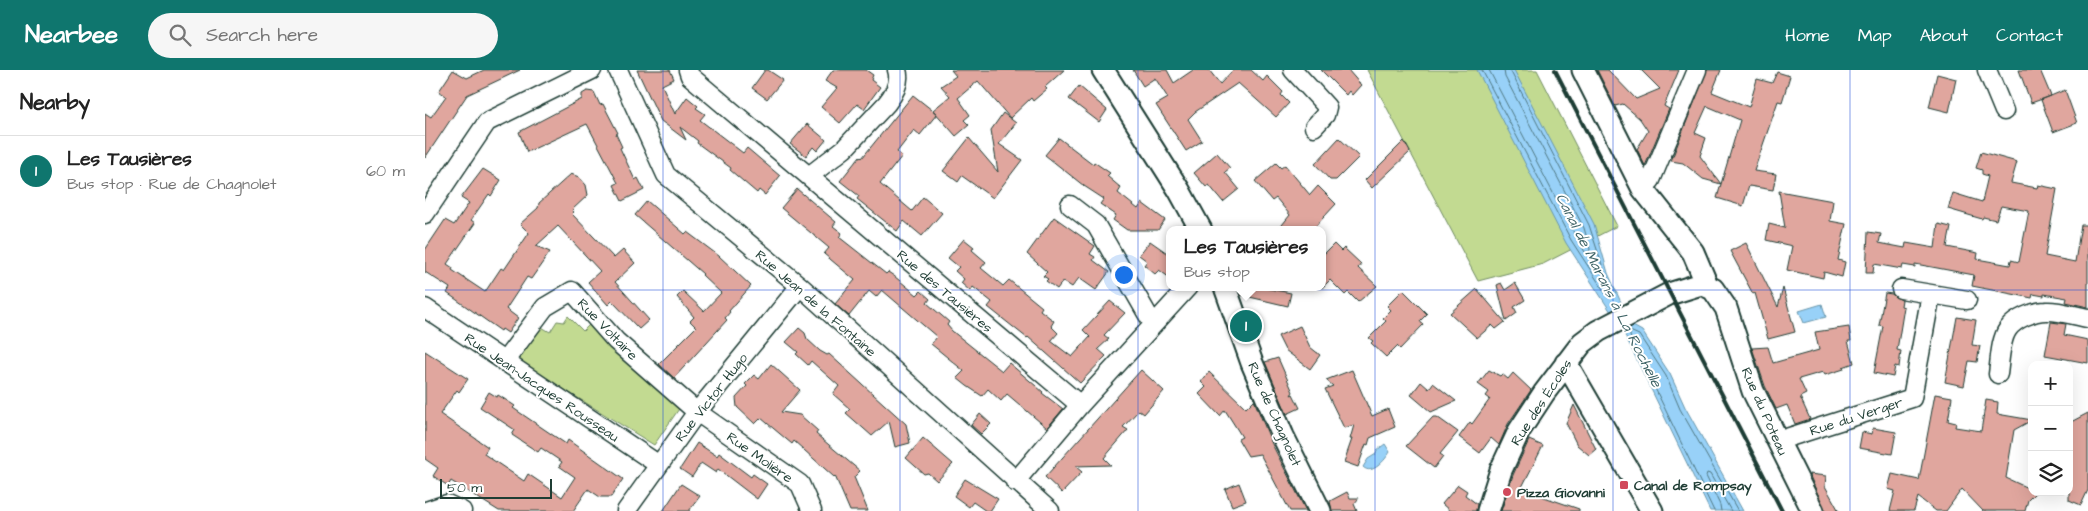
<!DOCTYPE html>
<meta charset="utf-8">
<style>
body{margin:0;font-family:"Architects Daughter",sans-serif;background:#f6f6f6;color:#222}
.controls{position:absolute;right:15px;bottom:15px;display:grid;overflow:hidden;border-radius:10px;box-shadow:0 5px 20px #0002}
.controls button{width:45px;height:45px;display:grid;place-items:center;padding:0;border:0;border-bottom:1px solid #e0e0e0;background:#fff;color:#222;font:25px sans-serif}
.scale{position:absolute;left:15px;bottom:12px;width:112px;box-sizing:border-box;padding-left:5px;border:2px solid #1f3d34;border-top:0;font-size:14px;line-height:18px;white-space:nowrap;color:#1f3d34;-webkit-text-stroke:4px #fff;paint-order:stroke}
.you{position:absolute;left:698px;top:204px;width:18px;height:18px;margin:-12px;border:4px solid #fff;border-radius:50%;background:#1a73e8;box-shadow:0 0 0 8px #1a73e833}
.badge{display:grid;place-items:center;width:32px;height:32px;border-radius:50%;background:#0f766e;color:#fff;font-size:16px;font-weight:700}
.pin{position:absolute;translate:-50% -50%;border:2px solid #fff;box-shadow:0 1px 5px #0006}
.popup{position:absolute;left:741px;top:156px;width:160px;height:65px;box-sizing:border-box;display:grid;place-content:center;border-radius:10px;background:#fff;filter:drop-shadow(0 1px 4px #0005);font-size:16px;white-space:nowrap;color:#767676}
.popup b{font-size:19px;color:#222}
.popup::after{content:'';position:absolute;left:50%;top:100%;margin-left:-10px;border:10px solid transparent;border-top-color:#fff}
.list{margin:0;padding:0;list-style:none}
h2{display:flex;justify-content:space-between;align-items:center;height:65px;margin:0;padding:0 20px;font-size:21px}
h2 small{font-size:16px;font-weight:400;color:#767676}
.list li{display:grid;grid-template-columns:32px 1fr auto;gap:15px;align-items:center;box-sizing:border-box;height:70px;padding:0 20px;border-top:1px solid #e0e0e0}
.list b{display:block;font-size:19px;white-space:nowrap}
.list p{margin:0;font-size:16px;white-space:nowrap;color:#767676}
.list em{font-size:16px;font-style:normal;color:#767676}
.icon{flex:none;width:28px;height:28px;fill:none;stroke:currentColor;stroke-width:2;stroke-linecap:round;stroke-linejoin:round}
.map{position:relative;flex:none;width:1663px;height:441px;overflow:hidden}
header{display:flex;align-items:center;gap:30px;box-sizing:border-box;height:70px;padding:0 25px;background:#0f766e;color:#fff}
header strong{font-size:24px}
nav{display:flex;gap:28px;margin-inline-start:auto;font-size:18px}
.search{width:350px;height:45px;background:#f6f6f6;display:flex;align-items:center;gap:12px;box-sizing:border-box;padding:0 18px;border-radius:28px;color:#767676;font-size:19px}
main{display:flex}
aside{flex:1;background:#fff}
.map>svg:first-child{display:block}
.green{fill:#c2da91;stroke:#708c62}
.water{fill:#98d1f8;stroke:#6896aa}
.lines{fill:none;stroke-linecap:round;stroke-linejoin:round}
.shore{stroke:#4f7882;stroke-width:1}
.building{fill:#e0a69e;stroke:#1f3d34;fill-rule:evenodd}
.minor-casing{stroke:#1f3d34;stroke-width:21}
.tertiary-casing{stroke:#1f3d34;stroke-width:25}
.minor{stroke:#fff;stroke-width:18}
.tertiary{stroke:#fff;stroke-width:21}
.rail{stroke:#1f3d34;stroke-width:4}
.grid{fill:none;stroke:#1d4ed8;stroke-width:1;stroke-opacity:0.55}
.poi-dot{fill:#d1495b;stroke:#fff;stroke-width:2}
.labels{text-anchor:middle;stroke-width:4;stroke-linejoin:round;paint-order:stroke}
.street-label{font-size:14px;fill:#1f3d34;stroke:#fff}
.poi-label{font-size:14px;font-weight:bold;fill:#1f3d34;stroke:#fff;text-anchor:start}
.water-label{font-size:15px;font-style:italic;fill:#3d6265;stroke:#fff}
</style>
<header>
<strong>Nearbee</strong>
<div class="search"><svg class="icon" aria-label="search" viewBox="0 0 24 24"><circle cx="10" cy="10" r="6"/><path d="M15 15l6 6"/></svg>Search here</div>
<nav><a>Home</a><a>Map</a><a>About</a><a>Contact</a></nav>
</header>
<main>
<aside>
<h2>Nearby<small></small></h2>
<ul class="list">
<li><span class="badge">1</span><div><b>Les Tausières</b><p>Bus stop · Rue de Chagnolet</p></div><em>60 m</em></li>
</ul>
</aside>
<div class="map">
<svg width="1663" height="441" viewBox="0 0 1663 441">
<rect width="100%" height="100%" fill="#fff"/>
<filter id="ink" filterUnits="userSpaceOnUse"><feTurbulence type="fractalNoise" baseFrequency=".02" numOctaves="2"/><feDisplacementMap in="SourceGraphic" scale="10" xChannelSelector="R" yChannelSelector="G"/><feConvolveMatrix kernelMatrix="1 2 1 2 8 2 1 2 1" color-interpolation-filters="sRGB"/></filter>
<g filter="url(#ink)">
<path class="green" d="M942,0H1112L1192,156L1118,194L1053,211Z
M143,246L158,261L165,254L256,336L229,375L93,291L115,256L125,262L132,251L139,252Z"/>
<path class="water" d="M1052,0H1089L1169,154L1183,203L1206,255L1217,261L1245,304L1260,337L1318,441H1285L1197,259L1141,173Z
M1397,234L1401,247L1379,253L1374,241Z
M960,374L965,382C960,390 947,406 938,397L943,389L951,384L952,380Z"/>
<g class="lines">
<path class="shore" d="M1057,0L1146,170L1181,224L1184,225L1186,222L1164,155L1085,0
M1064,0L1151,167L1160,182H1164L1165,179L1159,158L1080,7L1079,0
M1289,441L1205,266V261L1214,265L1241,306L1255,339L1313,441
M1296,441L1295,435L1281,406L1282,403L1285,404L1306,441"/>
</g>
<path class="building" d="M28,0L42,8L59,0H95L42,25L0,88V43L6,47L21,26L14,21Z
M212,0H245L249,9L237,15L250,44L262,27L273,36L271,38L280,44L275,50L318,83L322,78L355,106L340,125L334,120L332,123L305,100L306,98L272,73L273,71L255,57L261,70L236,51Z
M340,0H343L358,10L342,29L327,18Z
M408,0H441L448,5L446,10L455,17L439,39L432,34L415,53L396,37L412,18L400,11Z
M526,0H639L620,17L622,19L608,31L606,28L585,48L553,11L533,28L545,45L539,50L544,55L531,66L508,40L525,26L516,16L531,6Z
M708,0H742L749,13L768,0H784L795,14L808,0H826L838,11L842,6L858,22L856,25L864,33L851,47L813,13L770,42L763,49L777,71L761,81L731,35L743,28L730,8L718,16Z
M896,0H923L936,15L927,25L924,21L921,25Z
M1172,0H1183L1211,29L1235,19L1216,0H1254L1239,36L1244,39L1220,96L1212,79L1223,61L1215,49L1198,34L1190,36Z
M1282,0H1296L1287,22L1324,37L1332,9L1347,13L1352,2L1365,6L1357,32L1353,31L1329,101L1351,104L1348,120L1324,116L1318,136L1292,128L1296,114L1278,109L1258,93L1246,91ZM1282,36L1315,50L1296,114L1275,86L1281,68L1270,63Z
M1594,0H1615L1626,26L1606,33Z
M1512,4L1531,9L1524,42L1504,37Z
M654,16L682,40L674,52L644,29Z
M1640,20L1652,53L1628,62L1616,30Z
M162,21L169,22L175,35L178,34L193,63L191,64L197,77L195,78L202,93L210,110L213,108L219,120L197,131L189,115L193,113L162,54L102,82L94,62L157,29V24Z
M488,25L512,44L495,65L489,60L472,82L477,86L455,114L487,141L498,127L517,143L497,166L479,151L472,161L432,129L434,126L415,111L435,86L437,88Z
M578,43L591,53L574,74L597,90L568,128L537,106L533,112L518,101L544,68L573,102L566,60Z
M382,54L401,70L392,81L388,77L381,86L365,74Z
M634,68L668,94L669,92L685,103L682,106L696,118L693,123L713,139L717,133L740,150L733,160H702L688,150L691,145L675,134L679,129L659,116L620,85Z
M914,68L934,87L911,110H905L890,94Z
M979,71L985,82L947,118L940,110Z
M1556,82L1592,92L1586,113L1612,118L1613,115L1632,119L1620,186L1650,192L1656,155H1663V237L1641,232L1642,228L1619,224V226L1608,224L1607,228L1547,216L1549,205L1507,197L1490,194V197L1478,195L1477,199L1449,194L1448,203H1441L1443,162L1456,164L1454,173L1480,178L1481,173L1510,178L1513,154L1526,157L1522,177L1553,183L1552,189L1585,195L1586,190L1594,192L1604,141L1576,136L1571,150L1558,147L1557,149L1523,139L1528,123L1557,132L1563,106L1557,104V100L1551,98Z
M792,83L805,98L800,102L814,119L798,132L784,115L781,117L769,103Z
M851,93L856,98L860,95L885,125L893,116L911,134L887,160H853L865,145L851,128L847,131L830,111Z
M58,99L76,110L66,126L64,124L46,150L50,153L22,194L28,198L27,200L60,222L76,198L79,200L104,163L95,154L113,138L114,133L146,104L154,107L161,115L163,125L147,140L149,142L147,144L189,188L198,180L210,193L190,212L224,250L214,259L187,231L183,235L163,212L175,201L133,156L111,176L125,182L106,209L102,207L81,239L93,248L83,263L77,259L76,261L22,223L25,218L0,202V180L20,150L29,155L44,133L36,128Z
M372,119L411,152L408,156L417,163L414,167L461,204L463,202L469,206L492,225L496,221L505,229L502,233L524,252L522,255L527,261L577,301L584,293L618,322L617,323L638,339L622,358L582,324L576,331L563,319L557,326L542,316L532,308L539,301L506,274L512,267L457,220L451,227L444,221L424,246L410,234L430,210L399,184L404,178L356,138Z
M1354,121L1408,131L1405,151L1421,154L1413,190L1420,192L1417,207L1399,202L1398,208L1362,200L1367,176L1341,170L1344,154L1360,158Z
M222,131L260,164L262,162L294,186L326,216L304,241L305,242L300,248L302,250L249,308L234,294L271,257L265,251L269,247L252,227L258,221L279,241L296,223L277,205L278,204L210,145Z
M629,147L670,176L665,184L670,187L668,190L684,202L671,220L654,208L647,217L638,211L632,219L621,211L623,209L618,206L622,202L602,184Z
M539,169L549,177L547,180L561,192L556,198L578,216L584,210L617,237L615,240L629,251L626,256L633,263L626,271L647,287L665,267L658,260L685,231L700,243L679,265L684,269L673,279L681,286L655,313L603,267L602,268L563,237L567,232L548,217L545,221L536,213L539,209L530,201L534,197L523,188Z
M725,171L745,185V208L734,200L730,204L719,195L722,191L714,185Z
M1321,173L1353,237L1358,218L1370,262L1343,269L1330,223L1328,224L1305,181Z
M909,174L916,181L919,178L936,194L933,198L952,216L933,232L923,222L920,225L905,210L897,218V186Z
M1076,213L1080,220L1090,213L1100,230L1089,237L1092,243L1081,251L1072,215Z
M813,217H834L866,223L863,236L816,225Z
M1052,219L1080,252L1071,259L1067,255L1052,268L1025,243Z
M978,220L1002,244L995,251L998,255L975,279L972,276L961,287L946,273L948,271L944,268L961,251L958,248L966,240L962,236Z
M1460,223L1467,224L1470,227L1477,230L1476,236L1479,237L1472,280L1476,281L1474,297L1470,296L1468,307L1449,303L1458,256L1454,255Z
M1532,247L1551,250L1547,275L1555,276L1552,292L1544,291L1539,316L1520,312Z
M1626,252L1641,254L1639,265L1663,270V293L1620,285Z
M875,256L885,277L895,285L885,299L860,280L853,266Z
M1424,257L1426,271H1423L1429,293L1418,297L1419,299L1400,305L1398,302L1374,309L1381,324L1375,327L1385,349L1370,354L1362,335L1351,339L1340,316L1327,278L1343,277L1348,293L1394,280L1390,262Z
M374,258L380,263L382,269L395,281L402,285L404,284L481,354L485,373L470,377L464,351L447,366L421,343L425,339L408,324L414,316L386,291L383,295L371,284L373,282L361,272Z
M0,281L43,309L34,322L32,320L15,344L63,377L59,384L99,411L103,404L137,427L150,407L134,396L137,392L116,378L113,382L87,365L90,360L55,337L64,322L72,327L73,325L84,332L90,336L88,338L141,374L143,370L198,409L186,427H175L163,419L148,441H74L26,411L23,416L8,406L13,398L0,389Z
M853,288L868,322L866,325L868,324L875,338L862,344L840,292Z
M346,294L375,320L356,342L375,345L393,361L391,364L435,401L429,407L443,441H425L410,406L409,407L369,371L367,374L336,348L330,354L312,337L311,328L322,316L320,314L329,305L334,309Z
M716,300L739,321L719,344L714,340L698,357L703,360L679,388L686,395L650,396L657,402L637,423L620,407Z
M927,300L947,346L963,339L970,357L945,368L943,375L941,374L933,397L919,392L927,369H925L929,355L919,358L900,319L908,316L901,310Z
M1064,300L1075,306L1077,304L1083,309L1088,303L1106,320L1083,354L1074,375L1066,368L1055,383L1034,367L1045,352L1047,354L1065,329L1061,326L1064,322L1053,314Z
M784,302L821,338L829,330L847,374L881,441H865L835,384L823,386L813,369L817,367L800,340L795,346L774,324L781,317L776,312Z
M996,312L1004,319L1008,313L1031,331L1006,342L986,325Z
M1510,324L1527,327L1523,351L1531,353L1530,357L1556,361L1561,330L1573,332L1572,344L1607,350L1589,360L1581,408L1607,420V422H1611L1603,430L1600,441H1558L1537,419L1521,441H1511L1493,427L1489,441H1465L1470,421L1463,419L1467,404L1494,410Z
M1149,335L1171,379L1164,385L1152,375L1141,353Z
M1663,343V420L1656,435L1644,430V353Z
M555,344L566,354L556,364L546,355Z
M1008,347H1012L1033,362L1015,384L1018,386L1009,398L981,376Z
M1448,358L1471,362L1467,384L1434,378L1437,362L1447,364Z
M498,368L528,394L512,411L503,403L499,404L481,388Z
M1104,370L1118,376L1096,419L1154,439V441H1076L1088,405Z
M272,373L292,386L294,383L326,407L328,404L342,414L332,429L293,399L291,403L276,393L267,407L255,399Z
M1384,404L1401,406L1400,416L1414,441H1400Z
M540,409L573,429L565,441H561L548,432L544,437L529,426Z
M814,413L821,431L807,436L800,419Z
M256,414L275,426L264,441H238Z
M1033,415L1042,421L1040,425L1052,434L1051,441H1025L1017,434Z
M922,422L925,428H934L929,434L932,441H907L905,431Z"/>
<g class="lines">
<defs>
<path id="minor" d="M193,0L241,105L375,216L625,441
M263,0L265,6L655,335
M868,0L902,37L900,45L889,57
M1562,0L1579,41
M384,106L419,79L462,33C469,24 476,12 472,0
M1218,119L1226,110L1272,0
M645,135L671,155L728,254
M0,144L62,52L167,0
M1476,219L1506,224
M0,238L234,395
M79,292L120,237L147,221L191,271L272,342L375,414L387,441
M1573,304C1575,291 1575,270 1583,259C1590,249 1609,241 1621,241C1634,240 1650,246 1663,248
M1352,371L1487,328L1506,224L1542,230
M590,412L655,335L763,217
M1,441L22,434L37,441
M201,441L272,342L375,216"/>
<path id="tertiary" d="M678,0L754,120L776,160
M1158,0L1218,119L1268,182L1282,215
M800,217L827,293L858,366L895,441
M1141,293L1227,441
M1063,441L1076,400L1094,361L1119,323L1157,273L1173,261L1244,224L1276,214L1288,219L1301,238L1328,321L1388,441"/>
</defs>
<use href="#minor" class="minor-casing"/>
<use href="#tertiary" class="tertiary-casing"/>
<use href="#minor" class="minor"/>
<use href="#tertiary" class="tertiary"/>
<path class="rail" d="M1130,0L1357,441"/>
</g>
</g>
<path class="grid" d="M238,0V441M475,0V441M713,0V441M950,0V441M1188,0V441M1425,0V441M0,220H1663"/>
<g class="poi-dot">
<rect x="1194" y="410" width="10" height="10" rx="2.5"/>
<circle cx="1082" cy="422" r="5"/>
</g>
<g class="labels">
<g class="street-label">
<text transform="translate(520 221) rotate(40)" y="5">Rue des Tausières</text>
<text transform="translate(391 233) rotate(41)" y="5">Rue Jean de la Fontaine</text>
<text transform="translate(183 259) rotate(46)" y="5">Rue Voltaire</text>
<text transform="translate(117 317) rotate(34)" y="5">Rue Jean-Jacques Rousseau</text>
<text transform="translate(286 327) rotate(-52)" y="5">Rue Victor Hugo</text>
<text transform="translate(1116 332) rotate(-57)" y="5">Rue des Écoles</text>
<text transform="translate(1340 341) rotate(66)" y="5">Rue du Poteau</text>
<text transform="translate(850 344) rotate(66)" y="5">Rue de Chagnolet</text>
<text transform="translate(1431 346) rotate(-18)" y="5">Rue du Verger</text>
<text transform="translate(335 387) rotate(35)" y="5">Rue Molière</text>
</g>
<g class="poi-label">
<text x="1209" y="420">Canal de Rompsay</text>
<text x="1092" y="427">Pizza Giovanni</text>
</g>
<g class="water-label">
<text transform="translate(1184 220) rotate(63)" y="5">Canal de Marans à La Rochelle</text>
</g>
</g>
</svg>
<div class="controls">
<button>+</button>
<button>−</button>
<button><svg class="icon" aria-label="layers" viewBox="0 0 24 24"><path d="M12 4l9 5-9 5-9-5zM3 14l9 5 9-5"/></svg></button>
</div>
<div class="scale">50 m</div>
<div class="you"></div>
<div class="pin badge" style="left:821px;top:256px">1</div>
<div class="popup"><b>Les Tausières</b>Bus stop</div>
</div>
</main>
